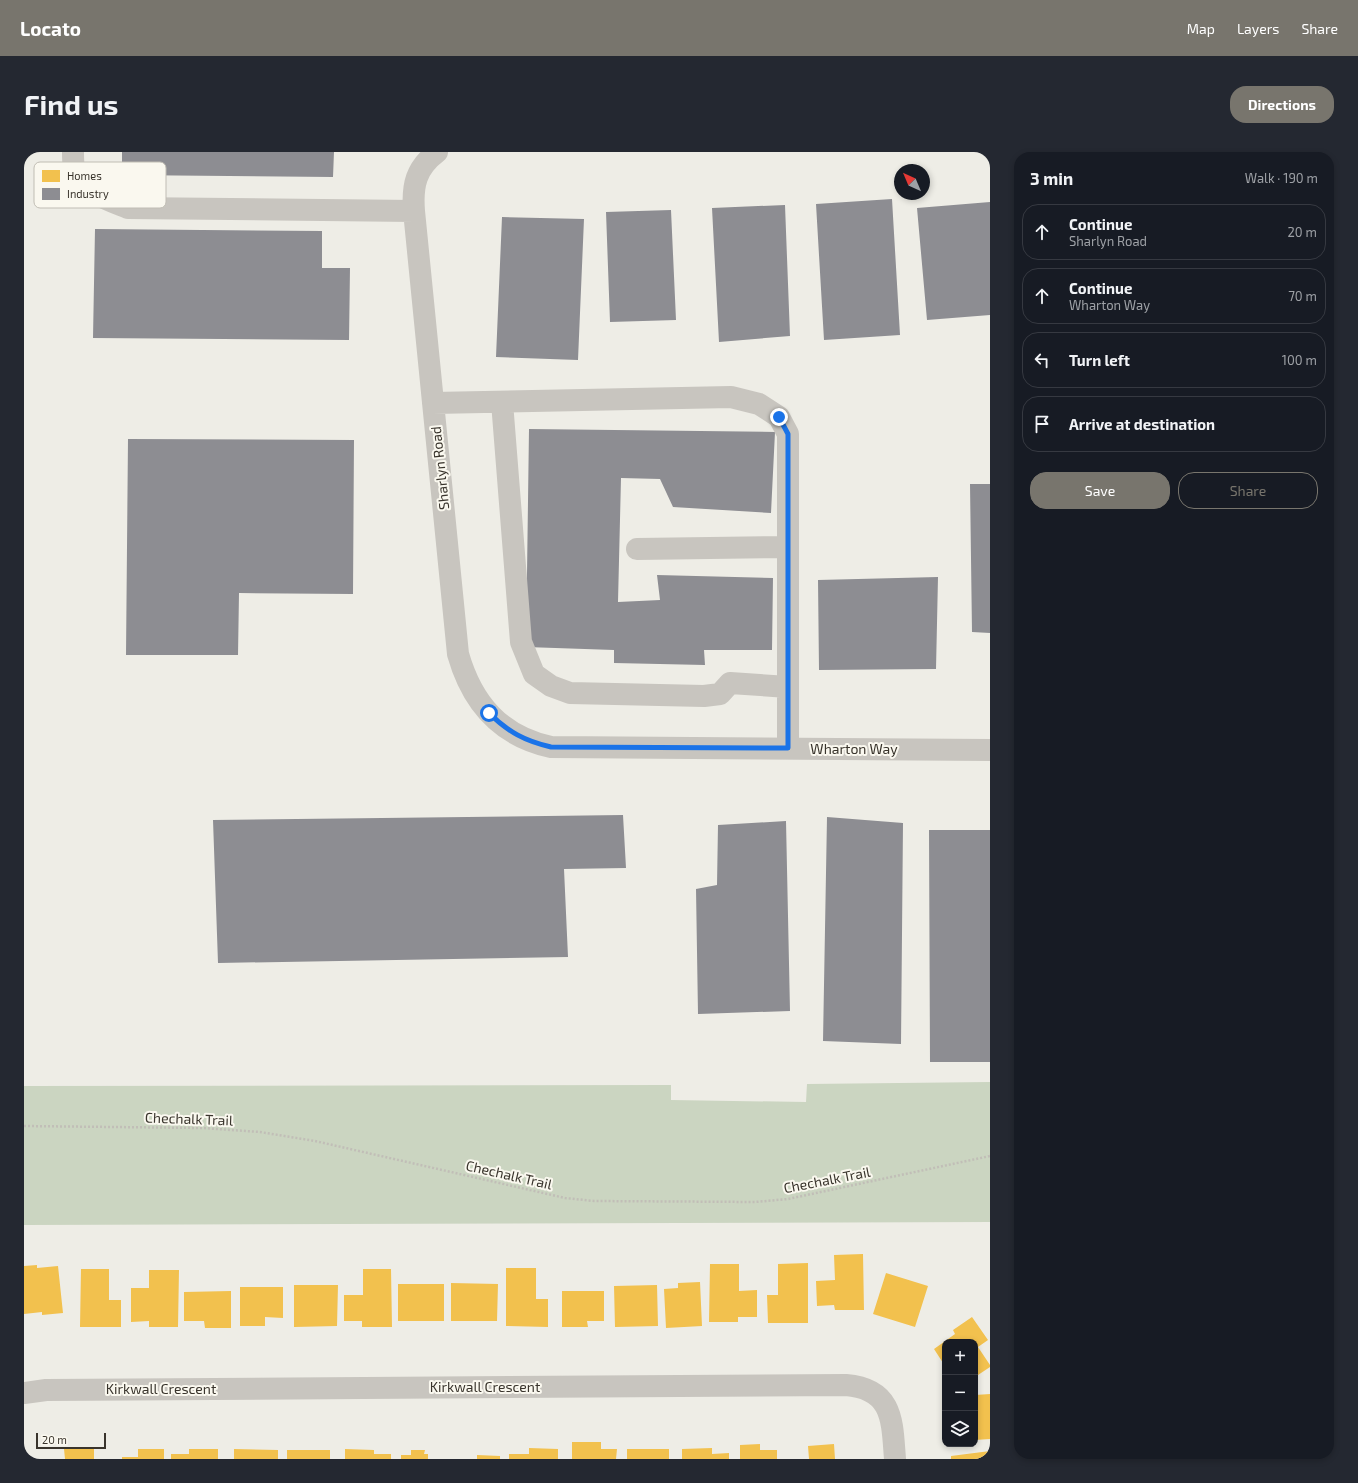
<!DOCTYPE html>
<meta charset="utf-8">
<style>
body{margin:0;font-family:"Exo 2",sans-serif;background:#242831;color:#f1f3f6}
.controls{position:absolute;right:12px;bottom:12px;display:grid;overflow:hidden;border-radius:8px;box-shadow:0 2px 6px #0003}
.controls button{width:36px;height:36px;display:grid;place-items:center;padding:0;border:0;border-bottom:1px solid #363941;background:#171b24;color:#f1f3f6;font:20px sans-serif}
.compass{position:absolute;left:870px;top:12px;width:36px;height:36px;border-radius:50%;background:#171b24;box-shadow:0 2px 6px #0003;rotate:316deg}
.scale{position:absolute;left:12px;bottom:10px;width:70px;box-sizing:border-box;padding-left:4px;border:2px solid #39342c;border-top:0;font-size:11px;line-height:14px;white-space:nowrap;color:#39342c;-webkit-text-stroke:3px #faf8ef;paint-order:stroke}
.stop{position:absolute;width:12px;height:12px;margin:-9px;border:3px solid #1a73e8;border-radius:50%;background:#fff}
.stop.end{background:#1a73e8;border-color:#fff;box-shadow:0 1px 4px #0008}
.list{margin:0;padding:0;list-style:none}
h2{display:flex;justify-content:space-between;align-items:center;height:52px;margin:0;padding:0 16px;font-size:17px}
h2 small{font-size:13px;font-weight:400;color:#9ea1a6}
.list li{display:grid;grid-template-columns:26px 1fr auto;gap:12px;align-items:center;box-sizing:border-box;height:56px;margin:0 8px 8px;padding:0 8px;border:1px solid #363941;border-radius:16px}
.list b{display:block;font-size:15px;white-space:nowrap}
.list p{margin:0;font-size:13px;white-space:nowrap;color:#9ea1a6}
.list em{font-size:13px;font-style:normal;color:#9ea1a6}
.actions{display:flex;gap:8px;padding:12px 16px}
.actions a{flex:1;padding:9px 0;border:1px solid #78756d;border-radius:16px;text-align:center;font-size:14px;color:#78756d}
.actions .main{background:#78756d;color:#fff}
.icon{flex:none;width:22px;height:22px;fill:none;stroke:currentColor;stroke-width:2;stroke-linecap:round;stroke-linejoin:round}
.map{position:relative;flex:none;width:966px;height:1307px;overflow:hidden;border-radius:16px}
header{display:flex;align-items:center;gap:24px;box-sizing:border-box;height:56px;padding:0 20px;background:#78756d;color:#fff}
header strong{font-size:19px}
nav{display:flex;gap:22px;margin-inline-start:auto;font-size:14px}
.intro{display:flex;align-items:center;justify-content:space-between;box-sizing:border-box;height:96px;padding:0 24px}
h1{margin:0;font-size:28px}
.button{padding:10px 18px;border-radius:16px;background:#78756d;color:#fff;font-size:14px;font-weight:700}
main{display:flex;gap:24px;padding:0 24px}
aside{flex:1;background:#171b24;border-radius:16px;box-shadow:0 2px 6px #0003}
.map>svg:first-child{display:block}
.green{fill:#cbd5c1}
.homes{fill:#f2c14e}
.industry{fill:#8d8d92}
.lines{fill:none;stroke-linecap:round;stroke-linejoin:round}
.path{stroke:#c1beb7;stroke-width:2.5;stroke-dasharray:2 2;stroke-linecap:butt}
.minor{stroke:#c8c5bf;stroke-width:22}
.route{stroke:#1a73e8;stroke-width:5}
.labels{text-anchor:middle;stroke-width:4;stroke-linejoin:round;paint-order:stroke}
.street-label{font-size:14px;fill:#39342c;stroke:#faf8ef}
.key{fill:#faf8ef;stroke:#c0bdb4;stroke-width:1}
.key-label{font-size:11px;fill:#39342c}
</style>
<header>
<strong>Locato</strong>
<nav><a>Map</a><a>Layers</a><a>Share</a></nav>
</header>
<div class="intro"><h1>Find us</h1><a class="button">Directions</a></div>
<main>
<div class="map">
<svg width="966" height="1307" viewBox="0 0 966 1307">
<rect width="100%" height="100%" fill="#eeede6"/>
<path class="green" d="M966,930V1070L0,1073V934L647,933V948L782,950L783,932Z"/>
<path class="homes" d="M839,1102L840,1158H811L810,1153L793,1154L792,1129L811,1128L810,1103Z
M784,1111V1171H744L743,1143H754V1112Z
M686,1112H715V1139L733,1138V1165H714V1170H685Z
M13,1113V1116L34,1114L39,1161L18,1163V1160L0,1162V1114Z
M482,1116H512V1147H524V1175L482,1174Z
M57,1117H85V1148H97V1175H56Z
M339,1117H367L368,1175H338V1169H320V1143H339Z
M125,1118H155L154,1175H125V1169L107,1170V1136H125Z
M862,1121L904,1134L891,1175L849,1162Z
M676,1130L678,1174L642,1176L640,1137L654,1136V1131Z
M427,1131L474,1132L473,1169H427Z
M374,1132H420V1169H374Z
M270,1133H314L313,1174L270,1175Z
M633,1133L634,1174L591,1175L590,1134Z
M216,1135H259V1166L241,1165V1174H216Z
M207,1139V1176H181L180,1169H160V1140Z
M538,1139H580V1169H563L564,1175H538Z
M948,1165L964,1188L954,1195L966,1213V1215L951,1225V1190H921V1214L910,1197L931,1182L929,1178Z
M966,1242V1287L951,1288V1243Z
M548,1290H577V1297H593L592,1307H548Z
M736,1292V1298H753V1307H716V1293Z
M810,1292L811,1307H785L784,1294Z
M70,1296V1307H41L40,1297Z
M505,1296L534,1297V1307H485V1302H505Z
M688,1296V1302L705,1301V1307H658V1297Z
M114,1297H140V1307H98V1305H114Z
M165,1297H194V1307H147V1302H165Z
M210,1297L254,1298V1307H210Z
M321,1297L350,1298V1302H367V1307H321Z
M603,1297H645V1307H603Z
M263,1298H306V1307H263Z
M387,1298H401L400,1302H404V1307H377V1303H387Z
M966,1299V1307H927V1304Z
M453,1303L476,1304V1307H453Z"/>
<path class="industry" d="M98,0H310L309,25L98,23Z
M868,47L876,183L800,188L792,52Z
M966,50V163L903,168L893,56Z
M761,53L766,184L695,190L688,56Z
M647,58L652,168L586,170L582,60Z
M478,65L560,67L554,208L472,205Z
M71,77L298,79V116H326L325,188L69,186Z
M505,277L751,280L747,361L649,355L636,327L597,326L594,450L636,448L633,423L749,426L748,498H680L681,513L590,511V498L502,495Z
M104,287L330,288L329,442L215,441L214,503H102Z
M946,332H966V481L948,480Z
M914,425L912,517L795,518L794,428Z
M599,663L602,716L540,717L544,805L194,811L189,668Z
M803,665L879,671L877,892L799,889Z
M762,669L766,859L674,862L672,737L693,733L694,673Z
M905,678H966V910H906Z"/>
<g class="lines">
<path class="path" d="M0,974L179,976L236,980L291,989L541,1046L570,1049L731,1050L764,1047L966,1004"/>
<path class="minor" d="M49,0C49,5 49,11 50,16C56,40 84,48 104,56L390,59
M413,0C392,16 388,33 390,59L434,502C448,551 476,584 527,595L966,598
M478,250L497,490L510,522L527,534L546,541L680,544L696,542L706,531L764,535
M409,251L707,245L735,252L755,265L764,282V395L613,397
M764,395V596
M0,1241L22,1238L822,1233C870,1237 868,1270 871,1307"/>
</g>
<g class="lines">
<path class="route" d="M465,561C484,580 501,589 527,595L764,596V282L755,265"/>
</g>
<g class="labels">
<g class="street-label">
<text transform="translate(416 316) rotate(-96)" y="5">Sharlyn Road</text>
<text x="830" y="602">Wharton Way</text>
<text transform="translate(165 967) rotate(2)" y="5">Chechalk Trail</text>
<text transform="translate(485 1023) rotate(13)" y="5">Chechalk Trail</text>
<text transform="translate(803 1028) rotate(-11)" y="5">Chechalk Trail</text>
<text x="461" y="1240">Kirkwall Crescent</text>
<text x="137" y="1242">Kirkwall Crescent</text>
</g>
</g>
<rect x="10" y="10" width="132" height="46" rx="6" class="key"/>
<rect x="18" y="18" width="18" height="12" fill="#f2c14e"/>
<rect x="18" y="36" width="18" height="12" fill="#8d8d92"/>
<g class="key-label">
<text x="43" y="28">Homes</text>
<text x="43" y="46">Industry</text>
</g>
</svg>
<div class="controls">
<button>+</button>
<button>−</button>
<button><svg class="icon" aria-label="layers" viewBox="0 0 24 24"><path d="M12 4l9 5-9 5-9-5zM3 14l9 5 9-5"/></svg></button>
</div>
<svg class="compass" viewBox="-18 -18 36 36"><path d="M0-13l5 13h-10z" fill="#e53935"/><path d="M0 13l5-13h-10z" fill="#9ea1a6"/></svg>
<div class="scale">20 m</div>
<div class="stop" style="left:465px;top:561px"></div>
<div class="stop end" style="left:755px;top:265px"></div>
</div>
<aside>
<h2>3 min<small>Walk · 190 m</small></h2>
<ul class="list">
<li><svg class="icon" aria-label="ahead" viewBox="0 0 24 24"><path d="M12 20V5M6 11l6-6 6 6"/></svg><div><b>Continue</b><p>Sharlyn Road</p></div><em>20 m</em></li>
<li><svg class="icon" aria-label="ahead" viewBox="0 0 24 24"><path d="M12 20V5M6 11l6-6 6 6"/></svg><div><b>Continue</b><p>Wharton Way</p></div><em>70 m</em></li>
<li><svg class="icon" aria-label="left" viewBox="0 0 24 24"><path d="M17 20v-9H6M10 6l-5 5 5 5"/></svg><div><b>Turn left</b></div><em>100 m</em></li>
<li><svg class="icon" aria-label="arrive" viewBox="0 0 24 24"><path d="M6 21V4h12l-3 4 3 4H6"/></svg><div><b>Arrive at destination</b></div></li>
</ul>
<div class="actions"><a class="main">Save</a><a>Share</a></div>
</aside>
</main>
